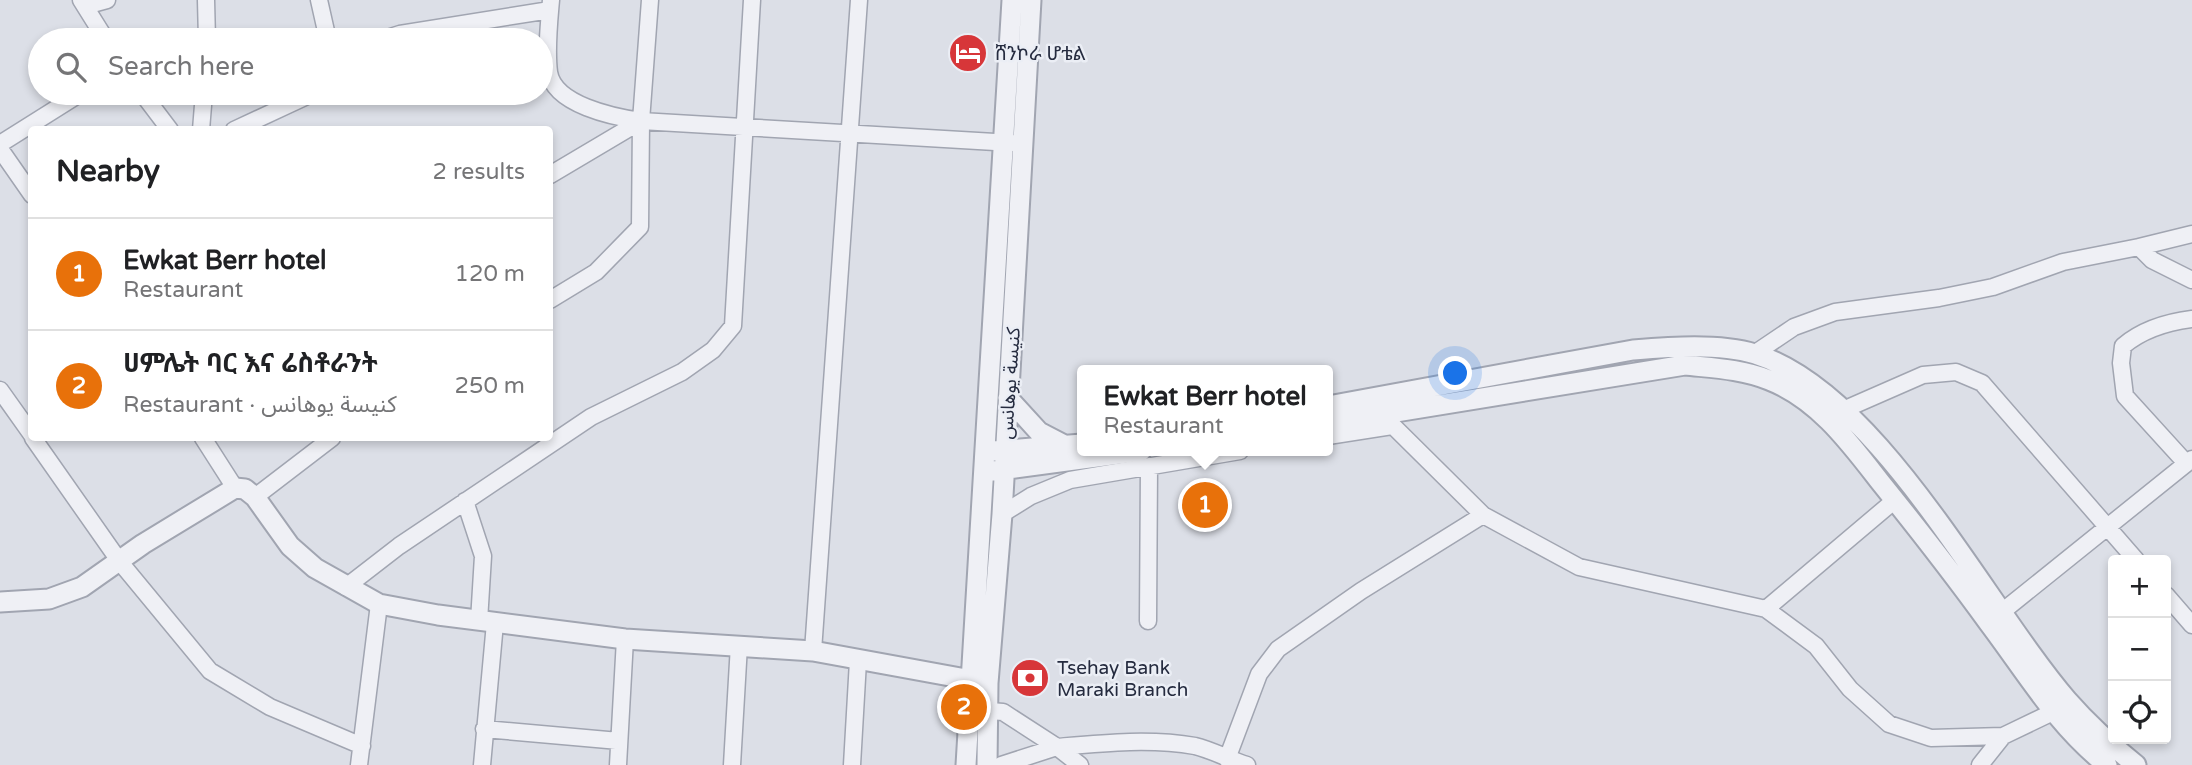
<!DOCTYPE html>
<meta charset="utf-8">
<style>
body{margin:0;font-family:"Varela Round","Noto Sans Arabic","Noto Sans Ethiopic",sans-serif;background:#f2f2f2;color:#202124}
.controls{position:absolute;right:21px;bottom:21px;display:grid;overflow:hidden;border-radius:7px;box-shadow:0 4px 10px #0003}
.controls button{width:63px;height:63px;display:grid;place-items:center;padding:0;border:0;border-bottom:2px solid #e0e0e0;background:#fff;color:#202124;font:35px sans-serif}
.you{position:absolute;left:1456px;top:374px;width:24px;height:24px;margin:-18px;border:5px solid #fff;border-radius:50%;background:#1a73e8;box-shadow:0 0 0 10px #1a73e833}
.badge{display:grid;place-items:center;width:46px;height:46px;border-radius:50%;background:#d93025;color:#fff;font-size:23px;font-weight:700}
.pin{position:absolute;translate:-50% -50%;border:4px solid #fff;box-shadow:0 2px 7px #0006}
.popup{position:absolute;left:1077px;top:365px;width:256px;height:91px;box-sizing:border-box;display:grid;place-content:center;border-radius:7px;background:#fff;filter:drop-shadow(0 2px 5px #0005);font-size:23px;white-space:nowrap;color:#757577}
.popup b{font-size:26px;color:#202124}
.popup::after{content:'';position:absolute;left:50%;top:100%;margin-left:-14px;border:14px solid transparent;border-top-color:#fff}
.list{margin:0;padding:0;list-style:none}
h2{display:flex;justify-content:space-between;align-items:center;height:91px;margin:0;padding:0 28px;font-size:30px}
h2 small{font-size:23px;font-weight:400;color:#757577}
.list li{display:grid;grid-template-columns:46px 1fr auto;gap:21px;align-items:center;box-sizing:border-box;height:112px;padding:0 28px;border-top:2px solid #e0e0e0}
.list b{display:block;font-size:26px;white-space:nowrap}
.list p{margin:0;font-size:23px;white-space:nowrap;color:#757577}
.list em{font-size:23px;font-style:normal;color:#757577}
.icon{flex:none;width:38px;height:38px;fill:none;stroke:currentColor;stroke-width:2;stroke-linecap:round;stroke-linejoin:round}
.map{position:relative;flex:none;width:2192px;height:765px;overflow:hidden}
.search{position:absolute;background:#fff;box-shadow:0 4px 10px #0003;left:28px;top:28px;width:525px;height:77px;display:flex;align-items:center;gap:18px;box-sizing:border-box;padding:0 24px;border-radius:38px;color:#757577;font-size:26px}
.panel{position:absolute;background:#fff;box-shadow:0 4px 10px #0003;left:28px;top:126px;width:525px;height:315px;border-radius:7px}
.map>svg:first-child{display:block}
.lines{fill:none;stroke-linecap:round;stroke-linejoin:round}
.minor-casing{stroke:#a1a5b1;stroke-width:19}
.tertiary-casing{stroke:#a1a5b1;stroke-width:23}
.minor{stroke:#eff0f5;stroke-width:16}
.tertiary{stroke:#eff0f5;stroke-width:19}
.labels{text-anchor:middle;stroke-width:5;stroke-linejoin:round;paint-order:stroke}
.poi-label{font-size:19px;fill:#252b3f;stroke:#ebeef5;text-anchor:start}
.street-label{font-size:19px;fill:#252b3f;stroke:#ebeef5}
</style>
<div class="map">
<svg width="2192" height="765" viewBox="0 0 2192 765">
<rect width="100%" height="100%" fill="#dcdfe7"/>
<g class="lines">
<defs>
<path id="minor" d="M81,0L106,40
M206,0L207,40
M319,0L328,40
M551,0C549,23 546,49 549,72C554,105 614,117 641,121L1012,143
M85,6L107,0
M381,40L400,34L550,10
M142,93L170,130
M201,130L204,93
M234,130L305,97L308,93
M0,144L81,93
M0,149L32,195
M550,175L641,121
M2139,247L2192,234
M550,300L596,272L640,227L641,121L650,0
M1754,354L1794,327L1835,312L1939,298L1993,287L2063,262L2139,247L2152,260L2192,280
M0,390L32,435
M1374,407L1483,515L1579,567L1766,609L1816,646L1850,689L1889,724L1931,738L2003,736
M1843,410L1923,375L1956,372L1982,383L2136,560
M1328,436L1392,426
M33,438L120,562L210,671L270,707L362,746
M203,438L235,488
M2186,463L2125,396L2121,363L2123,346C2142,330 2168,322 2192,319
M255,497L332,438
M465,501L483,556L479,621
M1002,514L1031,496L1070,480L1240,451
M346,587L399,546L591,417L682,372L713,350L733,326L752,0
M2166,595L2192,625
M1766,609L1895,500
M2003,611L2192,459
M1148,621L1149,466
M813,651L859,0
M976,710L1003,712L1057,747L1001,765
M484,729L619,741
M1057,747C1102,743 1150,738 1195,746C1212,750 1230,760 1247,765
M1057,747L1080,765
M1227,759L1259,674L1278,649L1361,591L1483,515
M359,765L379,604
M482,765L495,623
M618,765L625,639
M732,765L739,645
M852,765L858,661
M1980,765L2003,736L2053,712L2060,705"/>
<path id="tertiary" d="M1008,398L1039,432L1066,446
M1328,406L1633,350C1670,347 1719,343 1755,354C1878,392 1984,603 2067,700C2088,724 2111,745 2136,765
M1328,423L1685,365C1713,368 1742,369 1769,380C1818,399 1850,443 1881,483C1918,529 1954,575 1988,622C2026,672 2057,726 2107,765
M993,451L1082,444
M993,471L1141,451
M0,602L49,599L82,587L143,544L235,488L245,489L255,497L290,546L315,568L379,604L438,615L625,639L813,651L988,683
M966,765L1012,0
M987,765L988,683L1002,514L1031,0"/>
</defs>
<use href="#minor" class="minor-casing"/>
<use href="#tertiary" class="tertiary-casing"/>
<use href="#minor" class="minor"/>
<use href="#tertiary" class="tertiary"/>
</g>
<defs>
<symbol id="hotel-disc" viewBox="-11 -11 22 22"><circle r="9.5" fill="#d73639" stroke="#ebeef5"/><path d="M-6-4.5h1.5V1H6V5H4.5V3h-9V5H-6ZM-4 0a1.8 1.8 0 1 1 3.6 0ZM.5 0V-2.5h3Q6-2.5 6 0Z" fill="#fff"/></symbol>
<symbol id="bank-disc" viewBox="-11 -11 22 22"><circle r="9.5" fill="#d73639" stroke="#ebeef5"/><path d="M-6-4H6V4H-6ZM0-2.3a2.3 2.3 0 1 0 0 4.6a2.3 2.3 0 1 0 0-4.6Z" fill="#fff"/></symbol>
</defs>
<g fill-rule="evenodd">
<use href="#hotel-disc" x="946" y="31" width="44" height="44"/>
<use href="#bank-disc" x="1008" y="656" width="44" height="44"/>
</g>
<g class="labels">
<g class="poi-label">
<text x="995" y="60">ሸንኮራ ሆቴል</text>
<text x="1057" y="674">Tsehay Bank<tspan x="1057" dy="22">Maraki Branch</tspan></text>
</g>
<g class="street-label">
<text transform="translate(1009 383) rotate(-86)" y="7">كنيسة يوهانس</text>
</g>
</g>
</svg>
<div class="controls">
<button>+</button>
<button>−</button>
<button><svg class="icon" aria-label="locate" viewBox="0 0 24 24"><circle cx="12" cy="12" r="6"/><path d="M12 2v4M12 18v4M2 12h4M18 12h4"/></svg></button>
</div>
<div class="you"></div>
<div class="pin badge" style="left:1205px;top:505px;background:#e8710a">1</div>
<div class="popup"><b>Ewkat Berr hotel</b>Restaurant</div>
<div class="pin badge" style="left:964px;top:707px;background:#e8710a">2</div>
<div class="search"><svg class="icon" aria-label="search" viewBox="0 0 24 24"><circle cx="10" cy="10" r="6"/><path d="M15 15l6 6"/></svg>Search here</div>
<section class="panel">
<h2>Nearby<small>2 results</small></h2>
<ul class="list">
<li><span class="badge" style="background:#e8710a">1</span><div><b>Ewkat Berr hotel</b><p>Restaurant</p></div><em>120 m</em></li>
<li><span class="badge" style="background:#e8710a">2</span><div><b>ሀምሌት ባር እና ሬስቶራንት</b><p>Restaurant · كنيسة يوهانس</p></div><em>250 m</em></li>
</ul>
</section>
</div>
